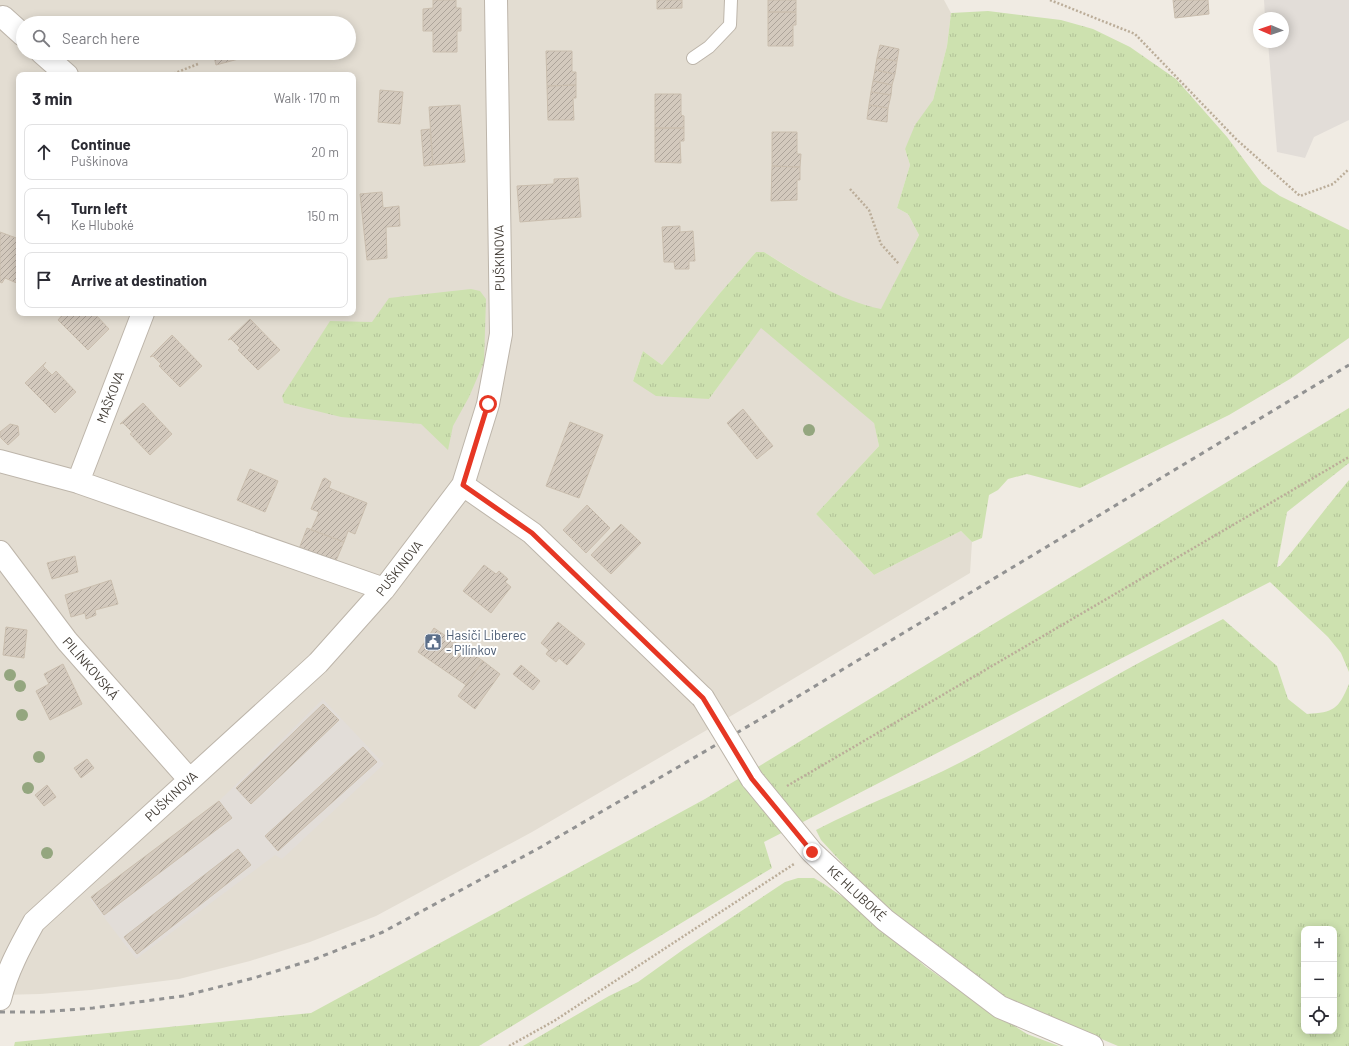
<!DOCTYPE html>
<meta charset="utf-8">
<style>
body{margin:0;font-family:Barlow,sans-serif;background:#f2f2f3;color:#2b2b33}
.controls{position:absolute;right:12px;bottom:12px;display:grid;overflow:hidden;border-radius:8px;box-shadow:0 2px 10px #0003}
.controls button{width:36px;height:36px;display:grid;place-items:center;padding:0;border:0;border-bottom:1px solid #e1e1e2;background:#fff;color:#2b2b33;font:20px sans-serif}
.compass{position:absolute;left:1253px;top:12px;width:36px;height:36px;border-radius:50%;background:#fff;box-shadow:0 2px 10px #0003;rotate:272deg}
.stop{position:absolute;width:12px;height:12px;margin:-9px;border:3px solid #e63724;border-radius:50%;background:#fff}
.stop.end{background:#e63724;border-color:#fff;box-shadow:0 1px 4px #0008}
.list{margin:0;padding:0;list-style:none}
h2{display:flex;justify-content:space-between;align-items:center;height:52px;margin:0;padding:0 16px;font-size:17px}
h2 small{font-size:13px;font-weight:400;color:#7c7c81}
.list li{display:grid;grid-template-columns:26px 1fr auto;gap:12px;align-items:center;box-sizing:border-box;height:56px;margin:0 8px 8px;padding:0 8px;border:1px solid #e1e1e2;border-radius:8px}
.list b{display:block;font-size:15px;white-space:nowrap}
.list p{margin:0;font-size:13px;white-space:nowrap;color:#7c7c81}
.list em{font-size:13px;font-style:normal;color:#7c7c81}
.icon{flex:none;width:22px;height:22px;fill:none;stroke:currentColor;stroke-width:2;stroke-linecap:round;stroke-linejoin:round}
.map{position:relative;flex:none;width:1349px;height:1046px;overflow:hidden}
.search{position:absolute;background:#fff;box-shadow:0 2px 10px #0003;left:16px;top:16px;width:340px;height:44px;display:flex;align-items:center;gap:10px;box-sizing:border-box;padding:0 14px;border-radius:22px;color:#7c7c81;font-size:15px}
.panel{position:absolute;background:#fff;box-shadow:0 2px 10px #0003;left:16px;top:72px;width:340px;height:244px;border-radius:8px}
.map>svg:first-child{display:block}
.residential{fill:#e3ddd2;fill-rule:evenodd}
.industrial{fill:#e2ddd8}
.grass{fill:url(#grass-tufts);fill-rule:evenodd}
.building{fill:url(#building-hatch);stroke:#cabeae}
.lines{fill:none;stroke-linecap:round;stroke-linejoin:round}
.lane-casing{stroke:#bdb5aa;stroke-width:14}
.street-casing{stroke:#bdb5aa;stroke-width:24}
.path{stroke:#bbad99;stroke-width:2.5;stroke-dasharray:2 2;stroke-linecap:butt}
.lane{stroke:#fff;stroke-width:12}
.street{stroke:#fff;stroke-width:22}
.rail{stroke:#929292;stroke-width:3;stroke-dasharray:5 5;stroke-linecap:butt}
.street-bridge-casing{stroke:#bdb5aa;stroke-width:24;stroke-linecap:butt}
.street-bridge{stroke:#fff;stroke-width:22}
.tree{fill:#94a67f}
.route{stroke:#e63724;stroke-width:5}
.labels{text-anchor:middle;stroke-width:4;stroke-linejoin:round;paint-order:stroke}
.street-label{font-size:13px;fill:#413b34;stroke:#fff}
.service-label{font-size:13px;fill:#4e5e75;stroke:#fff;text-anchor:start}
</style>
<div class="map">
<svg width="1349" height="1046" viewBox="0 0 1349 1046">
<defs>
<pattern id="grass-tufts" width="24" height="20" patternUnits="userSpaceOnUse"><rect width="24" height="20" fill="#cde1af"/><path d="M3 7l-1-3M5 7V3M7 7l1-3M15 17l-1-3M17 17v-4M19 17l1-3" fill="none" stroke="#b1c297"/></pattern>
<pattern id="building-hatch" width="6" height="6" patternUnits="userSpaceOnUse"><rect width="6" height="6" fill="#d3c9bd"/><path d="M-1 1l2-2M0 6l6-6M5 7l2-2" fill="none" stroke="#ada49a"/></pattern>
</defs>
<rect width="100%" height="100%" fill="#f0ebe3"/>
<path class="residential" d="M0,0H944L951,13L947,46L933,100L905,149L910,165L897,208L908,214L919,235L881,310L856,303L827,291L764,252H756L720,293L662,365L643,351L633,381L709,399L761,327L874,422L879,446L816,514L874,575L961,531L972,542L970,573L748,706L532,832L376,916L310,942L250,961L179,979L91,990L40,994L0,995ZM23,23H349V53H23ZM19,75H353V313H19Z"/>
<path class="industrial" d="M1264,0H1349V120L1314,137L1305,158L1277,152L1268,42H1283V18H1265Z
M323,699L384,764L282,859L275,855L136,959L90,899L91,897L219,801Z"/>
<path class="grass" d="M988,11L1061,20L1093,29L1130,47L1176,79L1227,137L1262,184L1280,196L1349,230V338L1290,379L1229,415L1080,488L1027,474L1008,479L998,490L989,495L982,538L972,542L961,531L874,575L816,514L879,446L874,423L761,328L709,399L656,396L633,381L643,351L662,365L720,293L756,252H764C801,275 837,300 881,309L919,235L908,214L897,208L910,165L905,149L915,125L933,100L947,46L951,13Z
M471,289L480,291L486,299L484,362L469,397L453,426L448,450L421,424L341,417L284,403L282,396L330,321L372,322L389,298Z
M1349,408V463L1287,512L1277,567L1280,566C1304,538 1325,508 1349,480V672L1341,653L1328,637L1270,582L764,842L772,868L479,1046H14L15,1042L311,1013L705,799Z
M1223,619L1277,666L1288,699L1307,714C1334,712 1338,710 1349,684V1046H1118L1002,997L905,926L867,890L821,840L816,830C864,805 915,786 963,761C1018,732 1070,701 1124,671C1156,653 1190,636 1223,619ZM1304,929H1334V1031H1304Z
M798,878H814L824,884L860,909L926,967L966,995L1027,1034L1059,1046H523L609,996L638,982L684,949L785,882Z"/>
<path class="building" d="M433,0H456V8H461V31H457V52H433V31H423V9L433,8Z
M657,0H682V8L657,9Z
M768,0H796V12H768Z
M1173,0H1208L1209,14L1175,18Z
M768,12H796V25H793V46H768Z
M880,45L899,49L897,61L877,58Z
M546,51H572V72H576V85L547,86Z
M213,53H261L216,65Z
M877,58L897,61L895,74L875,70Z
M875,70L895,74L892,85L873,81Z
M873,81L892,85L891,95L871,92Z
M576,85V98H573L574,120H548L547,86Z
M380,90L403,92L400,124L378,122Z
M871,92L891,95L888,108L869,105Z
M655,94H681V115L684,116V128H655Z
M460,105L465,162L433,165L429,107Z
M869,105L888,108L887,122L867,119Z
M655,128H684V141H680L681,163L655,162Z
M430,129L433,165L424,166L421,130Z
M772,132H797V154H801L800,167L772,166Z
M772,166L800,167V180H797V200L771,201Z
M578,178L581,217L520,222L517,186L554,184V179Z
M382,192L383,208L399,206L400,226L386,227L387,258L367,260L360,194Z
M680,226V232L693,231L695,261H689V269H675L674,262H664L662,227Z
M0,232L19,239V284L5,278L2,283L0,282Z
M64,313H94L109,329L88,350L58,320Z
M250,319L280,350L258,370L238,350L240,348L231,339L228,340Z
M172,335L202,366L180,387L159,366L161,364L153,356L150,357Z
M46,362L43,366L52,375L56,371L76,392L55,413L25,383Z
M143,403L172,434L150,455L130,434L132,432L123,423L120,424Z
M743,409L773,446L757,459L727,423Z
M570,422L603,435L579,498L546,486Z
M10,424L18,426L19,435L8,445L0,437V432Z
M250,469L278,481L265,512L237,500Z
M325,478L331,482L329,488L367,503L355,534L348,531L344,542L311,530L319,512L311,509L323,479Z
M587,505L610,528L586,553L563,530Z
M621,524L641,543L611,574L591,555Z
M307,528L344,542L335,563L299,549Z
M75,556L78,572L52,579L47,563Z
M484,565L496,574L499,571L508,579L505,582L511,587L491,613L463,591Z
M111,580L118,604L95,610L96,615L86,619L85,613L71,617L65,595Z
M558,622L585,644L567,665L559,658L556,662L546,654L549,650L541,643Z
M6,627L27,630L24,658L3,655Z
M434,628L483,661L466,685L418,652Z
M483,661L500,674L475,709L458,696Z
M63,664L82,704L50,720L36,691L49,684L44,674Z
M521,665L540,681L533,690L513,674Z
M323,704L339,720L251,804L236,788Z
M363,747L377,762L278,851L265,836Z
M87,759L94,768L81,778L74,768Z
M47,785L56,797L44,806L35,795Z
M219,801L232,818L104,915L91,897Z
M238,849L251,865L137,954L124,937Z"/>
<g class="lines">
<defs>
<path id="lane" d="M693,58L709,47L730,25L731,0"/>
<path id="street" d="M3,17L23,35
M42,53L67,75
M0,461L78,482L384,589
M78,482L143,313
M463,485L532,533L703,698
M0,552L67,641L189,779
M752,779L812,852L885,920L1000,1007L1092,1046
M0,999C7,971 20,947 34,922L318,663L384,589L463,485L488,404L501,334L496,0"/>
</defs>
<use href="#lane" class="lane-casing"/>
<use href="#street" class="street-casing"/>
<path class="path" d="M1050,0L1135,34L1236,139L1300,196L1333,184L1349,169
M170,75L198,64
M850,189L869,210L881,244L899,264
M787,786L1349,457
M509,1046L554,1021L794,864"/>
<use href="#lane" class="lane"/>
<use href="#street" class="street"/>
<path class="rail" d="M0,1012H41L93,1008L183,996L254,978L315,959L383,932L541,847L757,721L1349,365"/>
<defs>
<path id="street-bridge" d="M703,698L752,779"/>
</defs>
<use href="#street-bridge" class="street-bridge-casing"/>
<use href="#street-bridge" class="street-bridge"/>
</g>
<g class="tree">
<circle cx="809" cy="430" r="6"/>
<circle cx="10" cy="675" r="6"/>
<circle cx="20" cy="686" r="6"/>
<circle cx="22" cy="715" r="6"/>
<circle cx="39" cy="757" r="6"/>
<circle cx="28" cy="788" r="6"/>
<circle cx="47" cy="853" r="6"/>
</g>
<g class="lines">
<path class="route" d="M488,404L463,485L532,533L703,698L752,779L812,852"/>
</g>
<defs>
<symbol id="civic-square" viewBox="-11 -11 22 22"><rect x="-9" y="-9" width="18" height="18" rx="4" fill="#5c6f8a" stroke="#fff"/><path d="M-.6-6.5H3V-4.5H.6V-3L4-1V1h2V6H-6V1h2V-1L-.6-3ZM-1.2 2.5V6h2.4V2.5Z" fill="#fff"/></symbol>
</defs>
<g fill-rule="evenodd">
<use href="#civic-square" x="423" y="632" width="20" height="20"/>
</g>
<g class="labels">
<g class="street-label">
<text transform="translate(499 258) rotate(-91)" y="5">PUŠKINOVA</text>
<text transform="translate(110 397) rotate(-69)" y="5">MAŠKOVA</text>
<text transform="translate(399 568) rotate(-52)" y="5">PUŠKINOVA</text>
<text transform="translate(91 668) rotate(49)" y="5">PILÍNKOVSKÁ</text>
<text transform="translate(171 796) rotate(-43)" y="5">PUŠKINOVA</text>
<text transform="translate(857 893) rotate(43)" y="5">KE HLUBOKÉ</text>
</g>
<g class="service-label">
<text x="446" y="640">Hasiči Liberec<tspan x="446" dy="15">- Pilínkov</tspan></text>
</g>
</g>
</svg>
<div class="controls">
<button>+</button>
<button>−</button>
<button><svg class="icon" aria-label="locate" viewBox="0 0 24 24"><circle cx="12" cy="12" r="6"/><path d="M12 2v4M12 18v4M2 12h4M18 12h4"/></svg></button>
</div>
<svg class="compass" viewBox="-18 -18 36 36"><path d="M0-13l5 13h-10z" fill="#e53935"/><path d="M0 13l5-13h-10z" fill="#7c7c81"/></svg>
<div class="stop" style="left:488px;top:404px"></div>
<div class="stop end" style="left:812px;top:852px"></div>
<div class="search"><svg class="icon" aria-label="search" viewBox="0 0 24 24"><circle cx="10" cy="10" r="6"/><path d="M15 15l6 6"/></svg>Search here</div>
<section class="panel">
<h2>3 min<small>Walk · 170 m</small></h2>
<ul class="list">
<li><svg class="icon" aria-label="ahead" viewBox="0 0 24 24"><path d="M12 20V5M6 11l6-6 6 6"/></svg><div><b>Continue</b><p>Puškinova</p></div><em>20 m</em></li>
<li><svg class="icon" aria-label="left" viewBox="0 0 24 24"><path d="M17 20v-9H6M10 6l-5 5 5 5"/></svg><div><b>Turn left</b><p>Ke Hluboké</p></div><em>150 m</em></li>
<li><svg class="icon" aria-label="arrive" viewBox="0 0 24 24"><path d="M6 21V4h12l-3 4 3 4H6"/></svg><div><b>Arrive at destination</b></div></li>
</ul>
</section>
</div>
